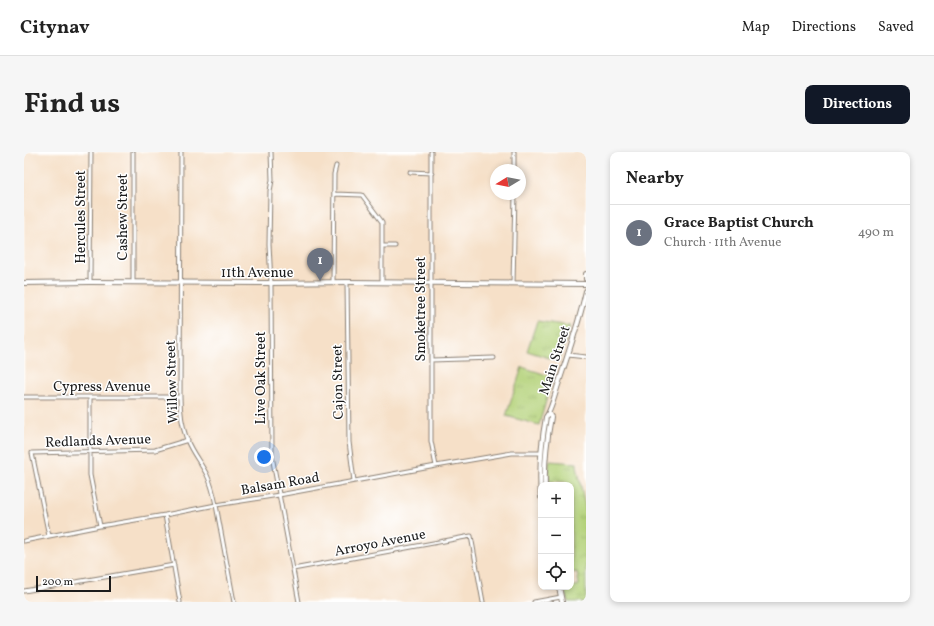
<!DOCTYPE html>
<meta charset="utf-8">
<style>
body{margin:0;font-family:Vollkorn,serif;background:#f6f6f6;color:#222}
.controls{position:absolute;right:12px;bottom:12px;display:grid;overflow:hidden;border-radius:8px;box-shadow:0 2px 6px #0003}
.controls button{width:36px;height:36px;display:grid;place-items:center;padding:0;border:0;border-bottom:1px solid #e0e0e0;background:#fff;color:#222;font:20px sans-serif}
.compass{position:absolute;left:466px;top:12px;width:36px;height:36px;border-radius:50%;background:#fff;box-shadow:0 2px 6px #0003;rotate:260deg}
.scale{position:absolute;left:12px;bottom:10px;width:75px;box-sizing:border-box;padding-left:4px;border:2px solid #1c1c1c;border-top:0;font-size:11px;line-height:14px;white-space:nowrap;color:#1c1c1c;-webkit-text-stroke:3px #fff;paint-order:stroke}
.you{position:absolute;left:240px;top:305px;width:14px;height:14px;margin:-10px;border:3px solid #fff;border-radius:50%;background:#1a73e8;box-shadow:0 0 0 6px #1a73e833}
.badge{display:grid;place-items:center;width:26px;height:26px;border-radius:50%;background:#111827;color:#fff;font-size:13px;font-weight:700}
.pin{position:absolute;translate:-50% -33px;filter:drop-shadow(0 1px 2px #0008)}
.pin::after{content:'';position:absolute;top:21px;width:14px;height:12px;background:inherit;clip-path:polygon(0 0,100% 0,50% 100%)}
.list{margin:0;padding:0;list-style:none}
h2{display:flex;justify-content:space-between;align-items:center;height:52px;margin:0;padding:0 16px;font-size:17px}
h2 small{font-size:13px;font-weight:400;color:#767676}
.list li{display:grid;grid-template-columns:26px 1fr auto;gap:12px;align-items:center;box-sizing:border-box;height:56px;padding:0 16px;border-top:1px solid #e0e0e0}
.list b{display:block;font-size:15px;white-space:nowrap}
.list p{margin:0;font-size:13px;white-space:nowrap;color:#767676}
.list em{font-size:13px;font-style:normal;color:#767676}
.icon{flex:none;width:22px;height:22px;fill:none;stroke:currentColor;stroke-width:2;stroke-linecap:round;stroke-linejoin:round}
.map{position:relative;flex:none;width:562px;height:450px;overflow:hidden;border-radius:8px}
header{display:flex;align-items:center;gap:24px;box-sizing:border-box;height:56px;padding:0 20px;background:#fff;border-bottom:1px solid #e0e0e0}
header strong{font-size:19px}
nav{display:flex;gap:22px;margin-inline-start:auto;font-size:14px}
.intro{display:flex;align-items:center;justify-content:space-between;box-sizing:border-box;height:96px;padding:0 24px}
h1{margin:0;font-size:28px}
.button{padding:10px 18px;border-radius:8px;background:#111827;color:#fff;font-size:14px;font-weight:700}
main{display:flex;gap:24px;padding:0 24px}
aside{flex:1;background:#fff;border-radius:8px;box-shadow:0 2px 6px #0003}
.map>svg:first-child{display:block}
.grass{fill:url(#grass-tufts);stroke:#68764a}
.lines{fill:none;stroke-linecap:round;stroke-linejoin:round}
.minor-casing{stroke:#897e72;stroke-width:5}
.major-casing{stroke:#897e72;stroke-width:6}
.minor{stroke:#fff;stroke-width:3}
.major{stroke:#fff;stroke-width:4}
.labels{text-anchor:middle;stroke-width:3;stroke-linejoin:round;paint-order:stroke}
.street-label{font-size:14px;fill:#1c1c1c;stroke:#fff}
</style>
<header>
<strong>Citynav</strong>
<nav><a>Map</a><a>Directions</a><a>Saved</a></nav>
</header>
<div class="intro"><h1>Find us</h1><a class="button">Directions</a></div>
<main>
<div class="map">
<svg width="562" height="450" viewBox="0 0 562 450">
<defs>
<pattern id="grass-tufts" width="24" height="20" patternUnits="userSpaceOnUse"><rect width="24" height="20" fill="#b3d178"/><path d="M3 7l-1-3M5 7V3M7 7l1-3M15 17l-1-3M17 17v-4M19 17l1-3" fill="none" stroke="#99b367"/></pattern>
</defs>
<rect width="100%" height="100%" fill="#fff"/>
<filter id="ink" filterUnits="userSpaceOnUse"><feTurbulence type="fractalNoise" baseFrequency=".025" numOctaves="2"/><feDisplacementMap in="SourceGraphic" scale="8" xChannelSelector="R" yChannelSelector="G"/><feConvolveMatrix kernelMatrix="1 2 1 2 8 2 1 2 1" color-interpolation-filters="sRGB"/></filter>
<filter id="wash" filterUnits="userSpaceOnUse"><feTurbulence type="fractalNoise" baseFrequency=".012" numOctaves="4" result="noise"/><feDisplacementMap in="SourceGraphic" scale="16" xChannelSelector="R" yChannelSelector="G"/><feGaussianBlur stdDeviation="0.9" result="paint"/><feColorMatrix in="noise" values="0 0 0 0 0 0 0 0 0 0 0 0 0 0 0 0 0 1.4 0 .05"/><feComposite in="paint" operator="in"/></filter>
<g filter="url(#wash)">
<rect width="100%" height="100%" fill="#f6e0c8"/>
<path class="grass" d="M513,169L546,174L535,209L503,199Z
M498,215L529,225L515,273L482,264Z
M525,309L553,311V314L562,359V450H544L540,435H547L555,433L553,420L547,421V333H544V330L525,329Z"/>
</g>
<g filter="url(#ink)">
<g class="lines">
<defs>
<path id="minor" d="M157,0L156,245C156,260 158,274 163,288C168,301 177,311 183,323C188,333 190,343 192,353L210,450
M247,0L248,28L246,39L245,92L247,131L248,304L275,450
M407,0V289L412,314
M490,0V18
M386,20L408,21
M310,42L338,43L358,70V130
M358,94H371
M66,130L67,0
M109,130V0
M309,130L310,22L312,14
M323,130L325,290L330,329
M489,131L491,42
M544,203L562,205
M407,208L470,206
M0,245H156
M66,246V323L76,374
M141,363L156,450
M25,384L8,301L131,298L164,288
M0,389L76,374L141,363L192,353L255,343L412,314L488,301H517
M269,417L447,384L459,450
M0,439L150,413
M510,450L537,445"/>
<path id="major" d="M562,122V127
M0,131L66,130L247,131L323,130L562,132
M521,333C520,310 523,287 527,265L525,262
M517,345C515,318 517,292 522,265C527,259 531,242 534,233C544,202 555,171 562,139
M535,435L538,450"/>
</defs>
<use href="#minor" class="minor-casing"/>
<use href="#major" class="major-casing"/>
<use href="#minor" class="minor"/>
<use href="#major" class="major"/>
</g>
</g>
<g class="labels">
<g class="street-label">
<text transform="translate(56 65) rotate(-90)" y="5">Hercules Street</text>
<text transform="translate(98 65) rotate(-90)" y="5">Cashew Street</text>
<text x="233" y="125">11th Avenue</text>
<text transform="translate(396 157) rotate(-90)" y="5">Smoketree Street</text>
<text transform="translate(530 208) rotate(-72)" y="5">Main Street</text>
<text transform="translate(236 226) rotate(-90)" y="5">Live Oak Street</text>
<text transform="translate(147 230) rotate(-92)" y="5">Willow Street</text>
<text transform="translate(313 230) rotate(-91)" y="5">Cajon Street</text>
<text x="78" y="239">Cypress Avenue</text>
<text transform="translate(74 288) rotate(-2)" y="5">Redlands Avenue</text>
<text transform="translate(256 331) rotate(-10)" y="5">Balsam Road</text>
<text transform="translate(356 390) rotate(-11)" y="5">Arroyo Avenue</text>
</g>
</g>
</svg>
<div class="controls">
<button>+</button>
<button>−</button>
<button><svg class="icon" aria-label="locate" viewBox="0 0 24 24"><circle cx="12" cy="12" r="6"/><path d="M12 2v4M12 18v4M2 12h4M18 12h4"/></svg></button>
</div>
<svg class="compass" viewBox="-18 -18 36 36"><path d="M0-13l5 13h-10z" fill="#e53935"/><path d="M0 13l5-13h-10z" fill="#767676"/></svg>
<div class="scale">200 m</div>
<div class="you"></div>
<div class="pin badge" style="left:296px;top:129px;background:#6b7280">1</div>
</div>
<aside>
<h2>Nearby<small></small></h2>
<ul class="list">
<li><span class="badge" style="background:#6b7280">1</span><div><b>Grace Baptist Church</b><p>Church · 11th Avenue</p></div><em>490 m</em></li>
</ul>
</aside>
</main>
